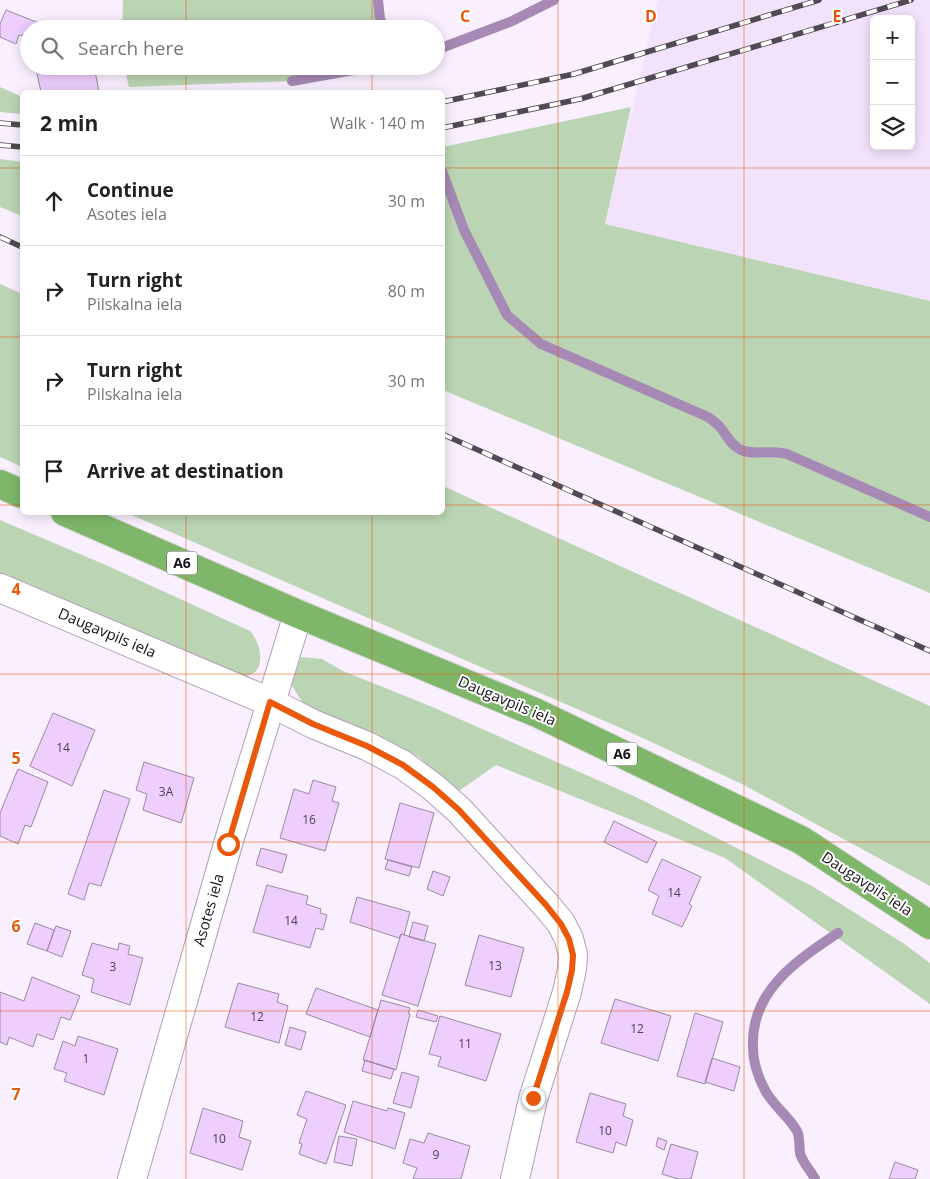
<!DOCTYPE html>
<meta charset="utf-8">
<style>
body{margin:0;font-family:"Open Sans",sans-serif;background:#f6f6f6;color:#222}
.controls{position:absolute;right:15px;top:15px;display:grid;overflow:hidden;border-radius:8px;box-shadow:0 2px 12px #0003}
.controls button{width:45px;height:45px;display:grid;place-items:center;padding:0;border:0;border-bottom:1px solid #e0e0e0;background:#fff;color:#222;font:25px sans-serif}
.stop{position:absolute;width:15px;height:15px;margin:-11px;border:4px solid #ea580c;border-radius:50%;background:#fff}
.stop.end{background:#ea580c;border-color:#fff;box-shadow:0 1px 5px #0008}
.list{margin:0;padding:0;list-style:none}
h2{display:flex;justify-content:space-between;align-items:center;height:65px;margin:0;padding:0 20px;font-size:21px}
h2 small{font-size:16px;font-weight:400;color:#767676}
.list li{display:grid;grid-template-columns:32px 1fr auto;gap:15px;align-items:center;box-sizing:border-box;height:90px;padding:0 20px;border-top:1px solid #e0e0e0}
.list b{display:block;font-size:19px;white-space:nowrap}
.list p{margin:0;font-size:16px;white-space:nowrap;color:#767676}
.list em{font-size:16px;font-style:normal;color:#767676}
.icon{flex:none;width:28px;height:28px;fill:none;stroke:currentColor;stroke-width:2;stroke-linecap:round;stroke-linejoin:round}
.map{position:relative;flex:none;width:930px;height:1179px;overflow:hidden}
.search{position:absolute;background:#fff;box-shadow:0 2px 12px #0003;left:20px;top:20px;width:425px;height:55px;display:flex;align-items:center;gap:12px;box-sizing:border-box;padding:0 18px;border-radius:28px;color:#767676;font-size:19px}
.panel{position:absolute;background:#fff;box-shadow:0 2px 12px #0003;left:20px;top:90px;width:425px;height:425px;border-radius:8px}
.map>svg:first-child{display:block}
.built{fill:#f3e2fc;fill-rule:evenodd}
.green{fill:#bbd4b3}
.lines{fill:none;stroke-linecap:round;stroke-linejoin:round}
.stream{stroke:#a689b5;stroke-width:10}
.building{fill:#edcefd;stroke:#998aa1}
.street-casing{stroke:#af9fb7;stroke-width:30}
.highway-casing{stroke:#d5d4d6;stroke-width:30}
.street{stroke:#fff;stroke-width:28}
.highway{stroke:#7eb769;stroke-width:28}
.rail-casing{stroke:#514a54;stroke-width:5.5}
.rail{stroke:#fff;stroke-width:4;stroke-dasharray:11;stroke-linecap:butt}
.route{stroke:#ea580c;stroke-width:6}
.grid{fill:none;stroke:#e8590c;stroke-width:1;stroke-opacity:0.55}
.labels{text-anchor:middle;stroke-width:4;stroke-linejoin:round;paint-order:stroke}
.number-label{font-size:12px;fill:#4c4053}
.shield{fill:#fff;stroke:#5d585f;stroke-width:1}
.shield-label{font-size:14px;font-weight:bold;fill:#17111a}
.street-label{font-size:15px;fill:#17111a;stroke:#fff}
.grid-label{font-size:16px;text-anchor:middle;font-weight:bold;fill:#e8590c;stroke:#fff;stroke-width:4;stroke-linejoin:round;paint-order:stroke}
</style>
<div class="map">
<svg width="930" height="1179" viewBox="0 0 930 1179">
<rect width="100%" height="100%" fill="#f9effe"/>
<path class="built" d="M658,0H930V301L605,224ZM874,19H911V146H874Z"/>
<path class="green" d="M123,0H378L380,19L385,29H122Z
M124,66H376L292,81L129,87Z
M0,87L22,97V114L0,112Z
M631,107L605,224L930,301V593L443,390V147Z
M0,159L22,162V216L0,207Z
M0,284L22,294V467L0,457Z
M443,486L930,706V886L742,784L623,729L127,513L442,512Z
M0,520L108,566L250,631C264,647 267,680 238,676L0,577Z
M301,657L322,659L343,671L430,706L636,797L812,886L903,943L930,963V1004L725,858L496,765L456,793L419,757L373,734L305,707L291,684Z"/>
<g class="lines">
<path class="stream" d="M378,0L380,19L385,29
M436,50L510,22L554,0
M292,81L376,66
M442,171L464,230L507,315L541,344L708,417C712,420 717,423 720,427C727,435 730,445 741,450C756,456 771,449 787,454L930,517
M815,1179C811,1171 802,1162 800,1153C799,1146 800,1137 797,1131C789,1117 774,1106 766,1092C757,1076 752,1059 753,1041C754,988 798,960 838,933"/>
</g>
<path class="building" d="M6,10L39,23L38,29H29V38L19,35L16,44L0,37V24Z
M47,66H94L99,92H41L36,69Z
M53,713L95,730L72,786L30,766Z
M144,762L194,778L181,823L143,810L147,794L136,790Z
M18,769L48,782L31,827L25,825L18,844L0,836V813Z
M313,780L336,787L332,801L339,803L325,851L280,838L294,789L309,794Z
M104,790L130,799L101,886L89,883L84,900L68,894Z
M400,803L434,813L419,868L385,859Z
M614,821L657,842L647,863L604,842Z
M261,848L287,855L282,873L256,865Z
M662,859L701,877L689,904L692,906L682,927L652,914L659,896L648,890Z
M388,860L412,867L409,876L385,869Z
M433,871L450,877L443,896L427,889Z
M267,885L308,896L306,904L321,909L320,913L327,915L323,930L316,928L310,948L253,932Z
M357,897L410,912L404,935L401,934L399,938L350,922Z
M413,922L428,926L424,941L409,937Z
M35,923L54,930L47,951L27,944Z
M56,926L71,931L62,957L47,951Z
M401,934L436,944L418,1006L382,995Z
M479,935L524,948L511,997L465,985Z
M92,943L118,950L119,943L130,946L128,954L143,958L130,1005L91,992L94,979L82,975Z
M32,977L80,996L70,1020L61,1017L53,1040L37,1034L33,1047L9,1037L7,1045L0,1042V992L24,1001Z
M238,983L279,994L277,1002L288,1006L279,1043L225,1027Z
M316,988L378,1010L370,1037L306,1014Z
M615,999L671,1016L658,1061L601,1043Z
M381,1000L410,1008L408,1014H410L396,1070L363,1060Z
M418,1010L438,1016L436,1022L416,1017Z
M695,1013L723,1022L705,1084L677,1076Z
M440,1016L501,1034L486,1081L438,1066L441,1057L429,1054Z
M290,1027L306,1032L301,1050L285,1045Z
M78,1036L118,1049L104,1095L64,1081L67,1073L54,1069L63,1041L75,1046Z
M712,1058L740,1067L734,1091L705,1082Z
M365,1060L394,1069L391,1079L362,1071Z
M402,1072L419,1077L411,1108L393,1103Z
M306,1091L346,1105L326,1164L299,1154L302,1144L299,1143L307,1119L297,1115Z
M590,1093L626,1104L623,1116L633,1120L626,1146L616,1142L613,1153L576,1142Z
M353,1101L387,1111L388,1108L405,1113L395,1149L344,1132Z
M203,1108L243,1121L239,1137L251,1141L242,1170L190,1153Z
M428,1133L470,1146L461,1179H413L417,1168L403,1163L410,1139L424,1143Z
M339,1136L357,1139L352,1166L334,1162Z
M658,1138L667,1141L664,1150L656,1146Z
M671,1144L698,1152L691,1179H678L662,1174Z
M895,1162L918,1170L915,1179H889Z"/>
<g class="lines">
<defs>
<path id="street" d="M0,588L270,702L313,724L367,746L403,765L433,787L459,810L546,905L561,923L569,939L573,955L572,969L567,992L533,1099L515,1179
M132,1179L228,844L298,614"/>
<path id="highway" d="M0,484L22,494
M65,512L298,614L537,713L801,840L930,925"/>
</defs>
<use href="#street" class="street-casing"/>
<use href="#highway" class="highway-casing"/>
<use href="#street" class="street"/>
<use href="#highway" class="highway"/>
<defs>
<path id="rail" d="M442,102L574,74L819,0
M0,123L22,125
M442,128L580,99L911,0
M0,145L22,147
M0,237L22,247
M442,434L930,651"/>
</defs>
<use href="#rail" class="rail-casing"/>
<use href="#rail" class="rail"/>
</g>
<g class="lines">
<path class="route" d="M228,844L270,702L313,724L367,746L403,765L433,787L459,810L546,905L561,924L569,939L573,955L572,970L567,992L533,1098"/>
</g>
<path class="grid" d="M186,0V29M372,0V29M558,0V1179M744,0V1179M186,66V92M372,66V92M0,168H22M442,168H930M0,337H22M442,337H930M0,505H22M442,505H930M186,512V1179M372,512V1179M0,674H930M0,842H930M0,1011H930"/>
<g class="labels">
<g class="number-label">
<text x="63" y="752">14</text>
<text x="166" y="796">3A</text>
<text x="309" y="824">16</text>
<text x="674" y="897">14</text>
<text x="291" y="925">14</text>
<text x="495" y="970">13</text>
<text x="113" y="971">3</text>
<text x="257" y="1021">12</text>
<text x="637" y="1033">12</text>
<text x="465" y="1048">11</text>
<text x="86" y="1063">1</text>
<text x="605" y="1135">10</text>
<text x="219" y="1143">10</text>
<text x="436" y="1159">9</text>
</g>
<g class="shield">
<rect x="167" y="551.5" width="30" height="23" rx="4"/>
<rect x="607" y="742.5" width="30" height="23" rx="4"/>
</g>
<g class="shield-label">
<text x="182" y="568">A6</text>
<text x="622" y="759">A6</text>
</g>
<g class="street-label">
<text transform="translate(107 633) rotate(23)" y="5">Daugavpils iela</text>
<text transform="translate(507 701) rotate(23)" y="5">Daugavpils iela</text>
<text transform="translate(867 884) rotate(33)" y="5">Daugavpils iela</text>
<text transform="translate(209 910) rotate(-74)" y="5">Asotes iela</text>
</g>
</g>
<g class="grid-label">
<text x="465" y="22">C</text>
<text x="651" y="22">D</text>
<text x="837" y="22">E</text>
<text x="16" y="595">4</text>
<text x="16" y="764">5</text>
<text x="16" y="932">6</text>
<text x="16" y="1100">7</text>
</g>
</svg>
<div class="controls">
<button>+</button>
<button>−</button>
<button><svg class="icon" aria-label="layers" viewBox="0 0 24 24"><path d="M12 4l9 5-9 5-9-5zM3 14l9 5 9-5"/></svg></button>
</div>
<div class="stop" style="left:228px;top:844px"></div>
<div class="stop end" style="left:533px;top:1098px"></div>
<div class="search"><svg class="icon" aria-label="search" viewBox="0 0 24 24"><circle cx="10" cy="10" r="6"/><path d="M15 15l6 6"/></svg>Search here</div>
<section class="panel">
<h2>2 min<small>Walk · 140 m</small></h2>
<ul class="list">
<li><svg class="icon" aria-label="ahead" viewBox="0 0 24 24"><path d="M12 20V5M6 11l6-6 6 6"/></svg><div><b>Continue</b><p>Asotes iela</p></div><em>30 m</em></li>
<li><svg class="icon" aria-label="right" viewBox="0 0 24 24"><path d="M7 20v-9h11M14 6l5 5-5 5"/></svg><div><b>Turn right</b><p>Pilskalna iela</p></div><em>80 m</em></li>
<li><svg class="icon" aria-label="right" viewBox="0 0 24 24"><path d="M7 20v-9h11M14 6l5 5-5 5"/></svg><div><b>Turn right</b><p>Pilskalna iela</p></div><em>30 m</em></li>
<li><svg class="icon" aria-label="arrive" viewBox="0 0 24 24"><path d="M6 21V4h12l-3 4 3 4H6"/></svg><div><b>Arrive at destination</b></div></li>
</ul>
</section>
</div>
